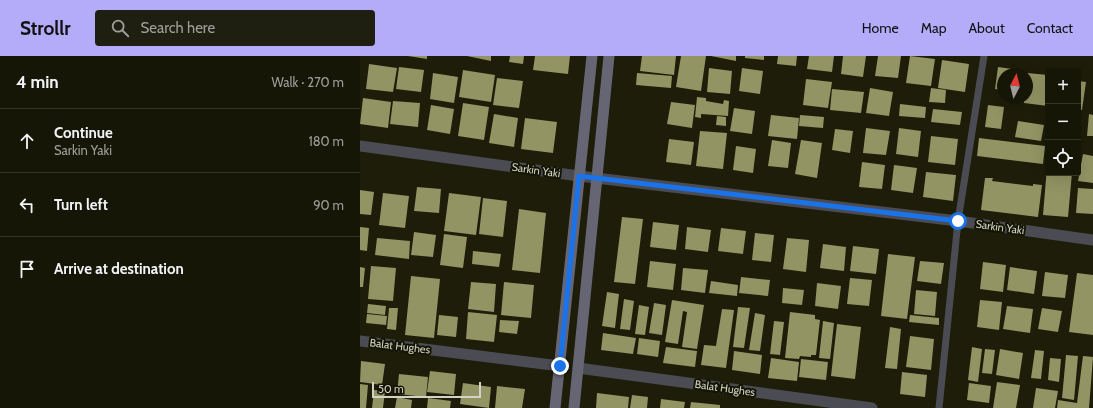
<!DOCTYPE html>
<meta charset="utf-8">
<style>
body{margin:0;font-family:Cabin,sans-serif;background:#1f1f11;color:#f1f3f6}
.controls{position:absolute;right:12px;top:12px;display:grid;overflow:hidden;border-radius:4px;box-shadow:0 4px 16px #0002}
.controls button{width:36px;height:36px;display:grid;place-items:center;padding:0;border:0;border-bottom:1px solid #353528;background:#161607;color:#f1f3f6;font:20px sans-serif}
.compass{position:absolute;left:637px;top:12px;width:36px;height:36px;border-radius:50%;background:#161607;box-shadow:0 4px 16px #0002;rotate:7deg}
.scale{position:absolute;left:12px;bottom:10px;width:109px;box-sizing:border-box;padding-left:4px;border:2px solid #d2d3c6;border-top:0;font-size:11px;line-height:14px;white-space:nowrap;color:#d2d3c6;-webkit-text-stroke:3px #141403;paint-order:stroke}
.stop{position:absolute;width:12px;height:12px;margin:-9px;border:3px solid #1a73e8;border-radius:50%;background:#fff}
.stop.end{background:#1a73e8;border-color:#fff;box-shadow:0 1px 4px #0008}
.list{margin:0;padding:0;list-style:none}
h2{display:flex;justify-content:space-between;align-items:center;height:52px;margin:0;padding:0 16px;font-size:17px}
h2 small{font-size:13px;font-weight:400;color:#9e9f9b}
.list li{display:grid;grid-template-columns:26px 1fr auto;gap:12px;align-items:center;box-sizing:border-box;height:64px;padding:0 16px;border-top:1px solid #353528}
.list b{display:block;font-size:15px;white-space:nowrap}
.list p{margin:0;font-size:13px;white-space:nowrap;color:#9e9f9b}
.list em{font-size:13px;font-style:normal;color:#9e9f9b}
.icon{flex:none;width:22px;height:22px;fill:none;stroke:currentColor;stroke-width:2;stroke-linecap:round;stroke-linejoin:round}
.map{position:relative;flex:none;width:733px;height:352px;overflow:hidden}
header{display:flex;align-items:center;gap:24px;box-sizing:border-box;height:56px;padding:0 20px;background:#b4acf9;color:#111}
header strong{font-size:19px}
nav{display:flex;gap:22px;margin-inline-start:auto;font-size:14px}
.search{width:280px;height:36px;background:#1f1f11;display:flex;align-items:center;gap:10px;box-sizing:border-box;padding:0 14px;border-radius:4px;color:#9e9f9b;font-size:15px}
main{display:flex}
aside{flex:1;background:#161607}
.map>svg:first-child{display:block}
.building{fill:#929464}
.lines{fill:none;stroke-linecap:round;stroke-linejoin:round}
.service{stroke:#4b4b54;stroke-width:7}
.minor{stroke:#4b4b54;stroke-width:11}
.tertiary{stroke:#4b4b54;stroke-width:11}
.secondary{stroke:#666574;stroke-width:11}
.route{stroke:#1a73e8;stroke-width:5}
.labels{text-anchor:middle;stroke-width:4;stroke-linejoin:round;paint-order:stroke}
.street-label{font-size:11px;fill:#d2d3c6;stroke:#141403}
</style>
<header>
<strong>Strollr</strong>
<div class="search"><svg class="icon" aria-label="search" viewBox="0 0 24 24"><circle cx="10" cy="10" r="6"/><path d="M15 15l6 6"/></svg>Search here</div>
<nav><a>Home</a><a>Map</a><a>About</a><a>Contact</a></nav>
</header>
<main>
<aside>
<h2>4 min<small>Walk · 270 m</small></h2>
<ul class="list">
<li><svg class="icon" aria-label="ahead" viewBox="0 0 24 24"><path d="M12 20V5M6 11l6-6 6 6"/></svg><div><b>Continue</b><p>Sarkin Yaki</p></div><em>180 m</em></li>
<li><svg class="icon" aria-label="left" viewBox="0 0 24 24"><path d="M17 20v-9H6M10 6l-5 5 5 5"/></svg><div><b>Turn left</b></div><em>90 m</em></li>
<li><svg class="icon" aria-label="arrive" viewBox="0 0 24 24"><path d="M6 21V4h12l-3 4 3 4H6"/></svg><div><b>Arrive at destination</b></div></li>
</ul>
</aside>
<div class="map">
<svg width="733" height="352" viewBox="0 0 733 352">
<rect width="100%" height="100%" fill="#1d1d09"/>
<path class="building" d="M48,0H67V3Z
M107,0H131V5Z
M150,0H164L163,8L149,6Z
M175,0H210L208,18L173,14Z
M282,0H316L314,19L280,15Z
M321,0H346L341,35L316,31Z
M351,0H376V5Z
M385,0H404V4L385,2Z
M418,0H437L436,10L417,8Z
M449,0H474L472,16L447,13Z
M483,0H506L503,21L481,18Z
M518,0H541L538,22L515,20Z
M550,0L575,3L571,30L546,27Z
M582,4L609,8L605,36L578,32Z
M9,8L37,12L33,36L6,33Z
M39,11L64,14L61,36L36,33Z
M638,11L659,14L658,18H643V34L635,33Z
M349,12L372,15L370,38L347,36Z
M382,12L403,15L400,38L379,35Z
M103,14L135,19L131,46L99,41Z
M73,17L98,21L94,47L70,43Z
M277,17L312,20L311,32L276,29Z
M667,17L688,19V50L664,47V42H667Z
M137,22L163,25L159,52L133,49Z
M446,23L472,26L468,52L443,49Z
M718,25L726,26L722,54L718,53Z
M510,32L533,36L529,60L506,57Z
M571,32L586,34L585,47L569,46Z
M472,33L504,36L501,57L470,54Z
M337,41L346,42V45L363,48L364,44L369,45L368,60L341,58V62L335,61Z
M3,42L31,46L28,72L0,68Z
M33,45L60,47L58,71L30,68Z
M311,46L335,49L332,72L307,68Z
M103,47L129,51L124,84L98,80Z
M540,48L566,51L565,62L539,60Z
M71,49L94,53L90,78L67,74Z
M628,49L644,51L641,73L625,71Z
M374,52L395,55L392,78L370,75Z
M573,53L602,56L600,69L571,66Z
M134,58L158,62L154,91L129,87Z
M729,58L733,59V80H727Z
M411,59L439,62L437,83L408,80Z
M440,59L464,61L463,72L439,70Z
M357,60L366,61V70L356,69Z
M165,62L197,66L193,97L161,93Z
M658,65L684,69L681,85L655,81Z
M506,72L530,75L526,99L503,97Z
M539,72L561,75L558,101L536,98Z
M475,73L493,75L490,97L472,94Z
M340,75L367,77L363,113L336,110Z
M571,80L598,83L595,109L568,106Z
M619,82L685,90L683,108L617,100Z
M309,83L334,86L331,109L306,106Z
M412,84L431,87L428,112L408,110Z
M441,84L462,87L457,122L435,118Z
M376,90L396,93L393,117L373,114Z
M723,98L733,100V127L718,125Z
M502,106L525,109L522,133L499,131Z
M534,109L557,112L553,137L531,134Z
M687,111L688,117H712L708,161L683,159Z
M566,116L596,119L593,145L563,141Z
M625,122H633L632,125L673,130V128L682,129L678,161L621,154Z
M57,131L81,133L79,157L54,155Z
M718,132L733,133V158L716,157Z
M0,134L14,136L11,159L0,158Z
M23,137L49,140L45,172L19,169Z
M89,137L121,141L116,179L84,175Z
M123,142L147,145L143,181L119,178Z
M159,153L186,157L180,217L152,214Z
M262,161L283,163L275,228L254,226Z
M293,166L319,169L316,194L290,191Z
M0,171L9,172L7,195L0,194Z
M327,171L351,174L348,196L325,193Z
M361,172L386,175L383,198L358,195Z
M54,176L76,179L73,201L51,199Z
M395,177L414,179L411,206L392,204Z
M84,178L107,181L103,212L80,209Z
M17,182L50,185L49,203L15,199Z
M427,182L449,184L446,216L423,213Z
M463,188L486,191L484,215L460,212Z
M493,190L519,193L516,218L490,215Z
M113,195L141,198L139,211L112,208Z
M528,198L555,201L547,263L521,260Z
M290,205L316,208L313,234L287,231Z
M560,205L584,207L581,228L557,225Z
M623,206L646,209L643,236L620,233Z
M11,210L36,212L33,245L8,243Z
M0,211L5,212L3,231H0Z
M650,211L677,215L674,238L647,234Z
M323,212L348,214L345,237L321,234Z
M685,216L708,219L705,242L682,240Z
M717,217L733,219V279L709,276Z
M51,220L80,223L74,282L45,279Z
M381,221L410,224L408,240L379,237Z
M490,222L512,224L509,250L487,248Z
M351,225L378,229L377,240L349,237Z
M111,226L136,228L134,256L108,253Z
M144,226L174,229L171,262L141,259Z
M457,227L481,230L478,253L455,250Z
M423,232L444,234L442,249L422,247Z
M556,234L577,236L575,260L554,258Z
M247,236L259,238L255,272L242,270Z
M264,243L274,245L270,274L260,273Z
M312,244L344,249L337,293L322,291L327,256L323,255L318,288L305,286Z
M620,244L642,246L639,274L617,271Z
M294,247L306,249L302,279L289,277Z
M8,248L26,250L25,259L7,257Z
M279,249L289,251L285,279L275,278Z
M647,250L673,253L670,277L643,273Z
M378,251L390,252L384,292L373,291Z
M29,252H38L36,274L27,273Z
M682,252L702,255L698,276L678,273Z
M362,253L374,254L366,312L341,309L344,289L356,290Z
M108,256L137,259L134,286L106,283Z
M430,256L455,259V263L460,264L456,299H451V301L440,300L439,303L425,302Z
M395,257L405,259L400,295L389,294Z
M7,258L27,260L26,269L6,267Z
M79,259L98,261L96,281L77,279Z
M550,259L579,262V269L549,266Z
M140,264L159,265L157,278L139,276Z
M414,265L424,266L420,299L410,298Z
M463,265L474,267L470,303L459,302Z
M477,268L501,271L495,323L471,320Z
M530,271L541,273L537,313L525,312Z
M243,277L276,282L273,298L241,294Z
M550,280L574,283L571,314L546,311Z
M279,282L300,285L298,301L277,298Z
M306,291L337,295L335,311L303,307Z
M612,291L622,293L618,326L608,324Z
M625,293L635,294L632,318L622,317Z
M640,293L663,297L659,323L636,319Z
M675,294L684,295L681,323L671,322Z
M374,295L402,299L400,318L372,314Z
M706,299L718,300L714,344L702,342Z
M723,300L733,301L729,352H697L698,344L717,347Z
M411,302L439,306L437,325L408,322Z
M690,302L701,303L699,326L688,324Z
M441,303L468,306L466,324L439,321Z
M1,305L25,308L22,329L0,326Z
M70,315L96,318L94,339L67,336Z
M542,316L567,319L565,341L540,338Z
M39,318L68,321L66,341L37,338Z
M637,326L660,329L656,352H633Z
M103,327L131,331L129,352L100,348Z
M609,327L631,330L629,347L607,344Z
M0,328L8,329L6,352H0Z
M137,330L165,333L162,352H135Z
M676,332L698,335L695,352H673Z
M14,334L25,335L23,352H12Z
M237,337L269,341L268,352H236Z
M272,339L288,341L287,352H270Z
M37,341L52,344L51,352H35Z
M68,342L91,345L90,352H67Z
M301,343L325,346L324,352H300Z
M331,346L360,349V352H330Z"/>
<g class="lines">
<path class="service" d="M579,352L598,165L624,0"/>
<path class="minor" d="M0,285L200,310
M218,312L512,352"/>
<path class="tertiary" d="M0,90L219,120L598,165L733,184"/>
<path class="secondary" d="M195,352L232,0
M214,352L249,0"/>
</g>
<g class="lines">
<path class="route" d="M200,310L219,120L598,165"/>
</g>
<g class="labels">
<g class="street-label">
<text transform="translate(176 114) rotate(8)" y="4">Sarkin Yaki</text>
<text transform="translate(640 171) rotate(8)" y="4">Sarkin Yaki</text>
<text transform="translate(40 290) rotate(7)" y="4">Balat Hughes</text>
<text transform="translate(365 332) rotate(8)" y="4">Balat Hughes</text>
</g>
</g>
</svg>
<div class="controls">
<button>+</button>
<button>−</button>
<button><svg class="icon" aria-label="locate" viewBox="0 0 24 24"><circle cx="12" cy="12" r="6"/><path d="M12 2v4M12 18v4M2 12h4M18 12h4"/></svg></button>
</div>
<svg class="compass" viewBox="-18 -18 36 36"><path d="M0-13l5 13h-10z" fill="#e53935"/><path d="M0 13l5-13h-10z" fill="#9e9f9b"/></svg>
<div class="scale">50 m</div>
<div class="stop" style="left:598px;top:165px"></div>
<div class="stop end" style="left:200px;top:310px"></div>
</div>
</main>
